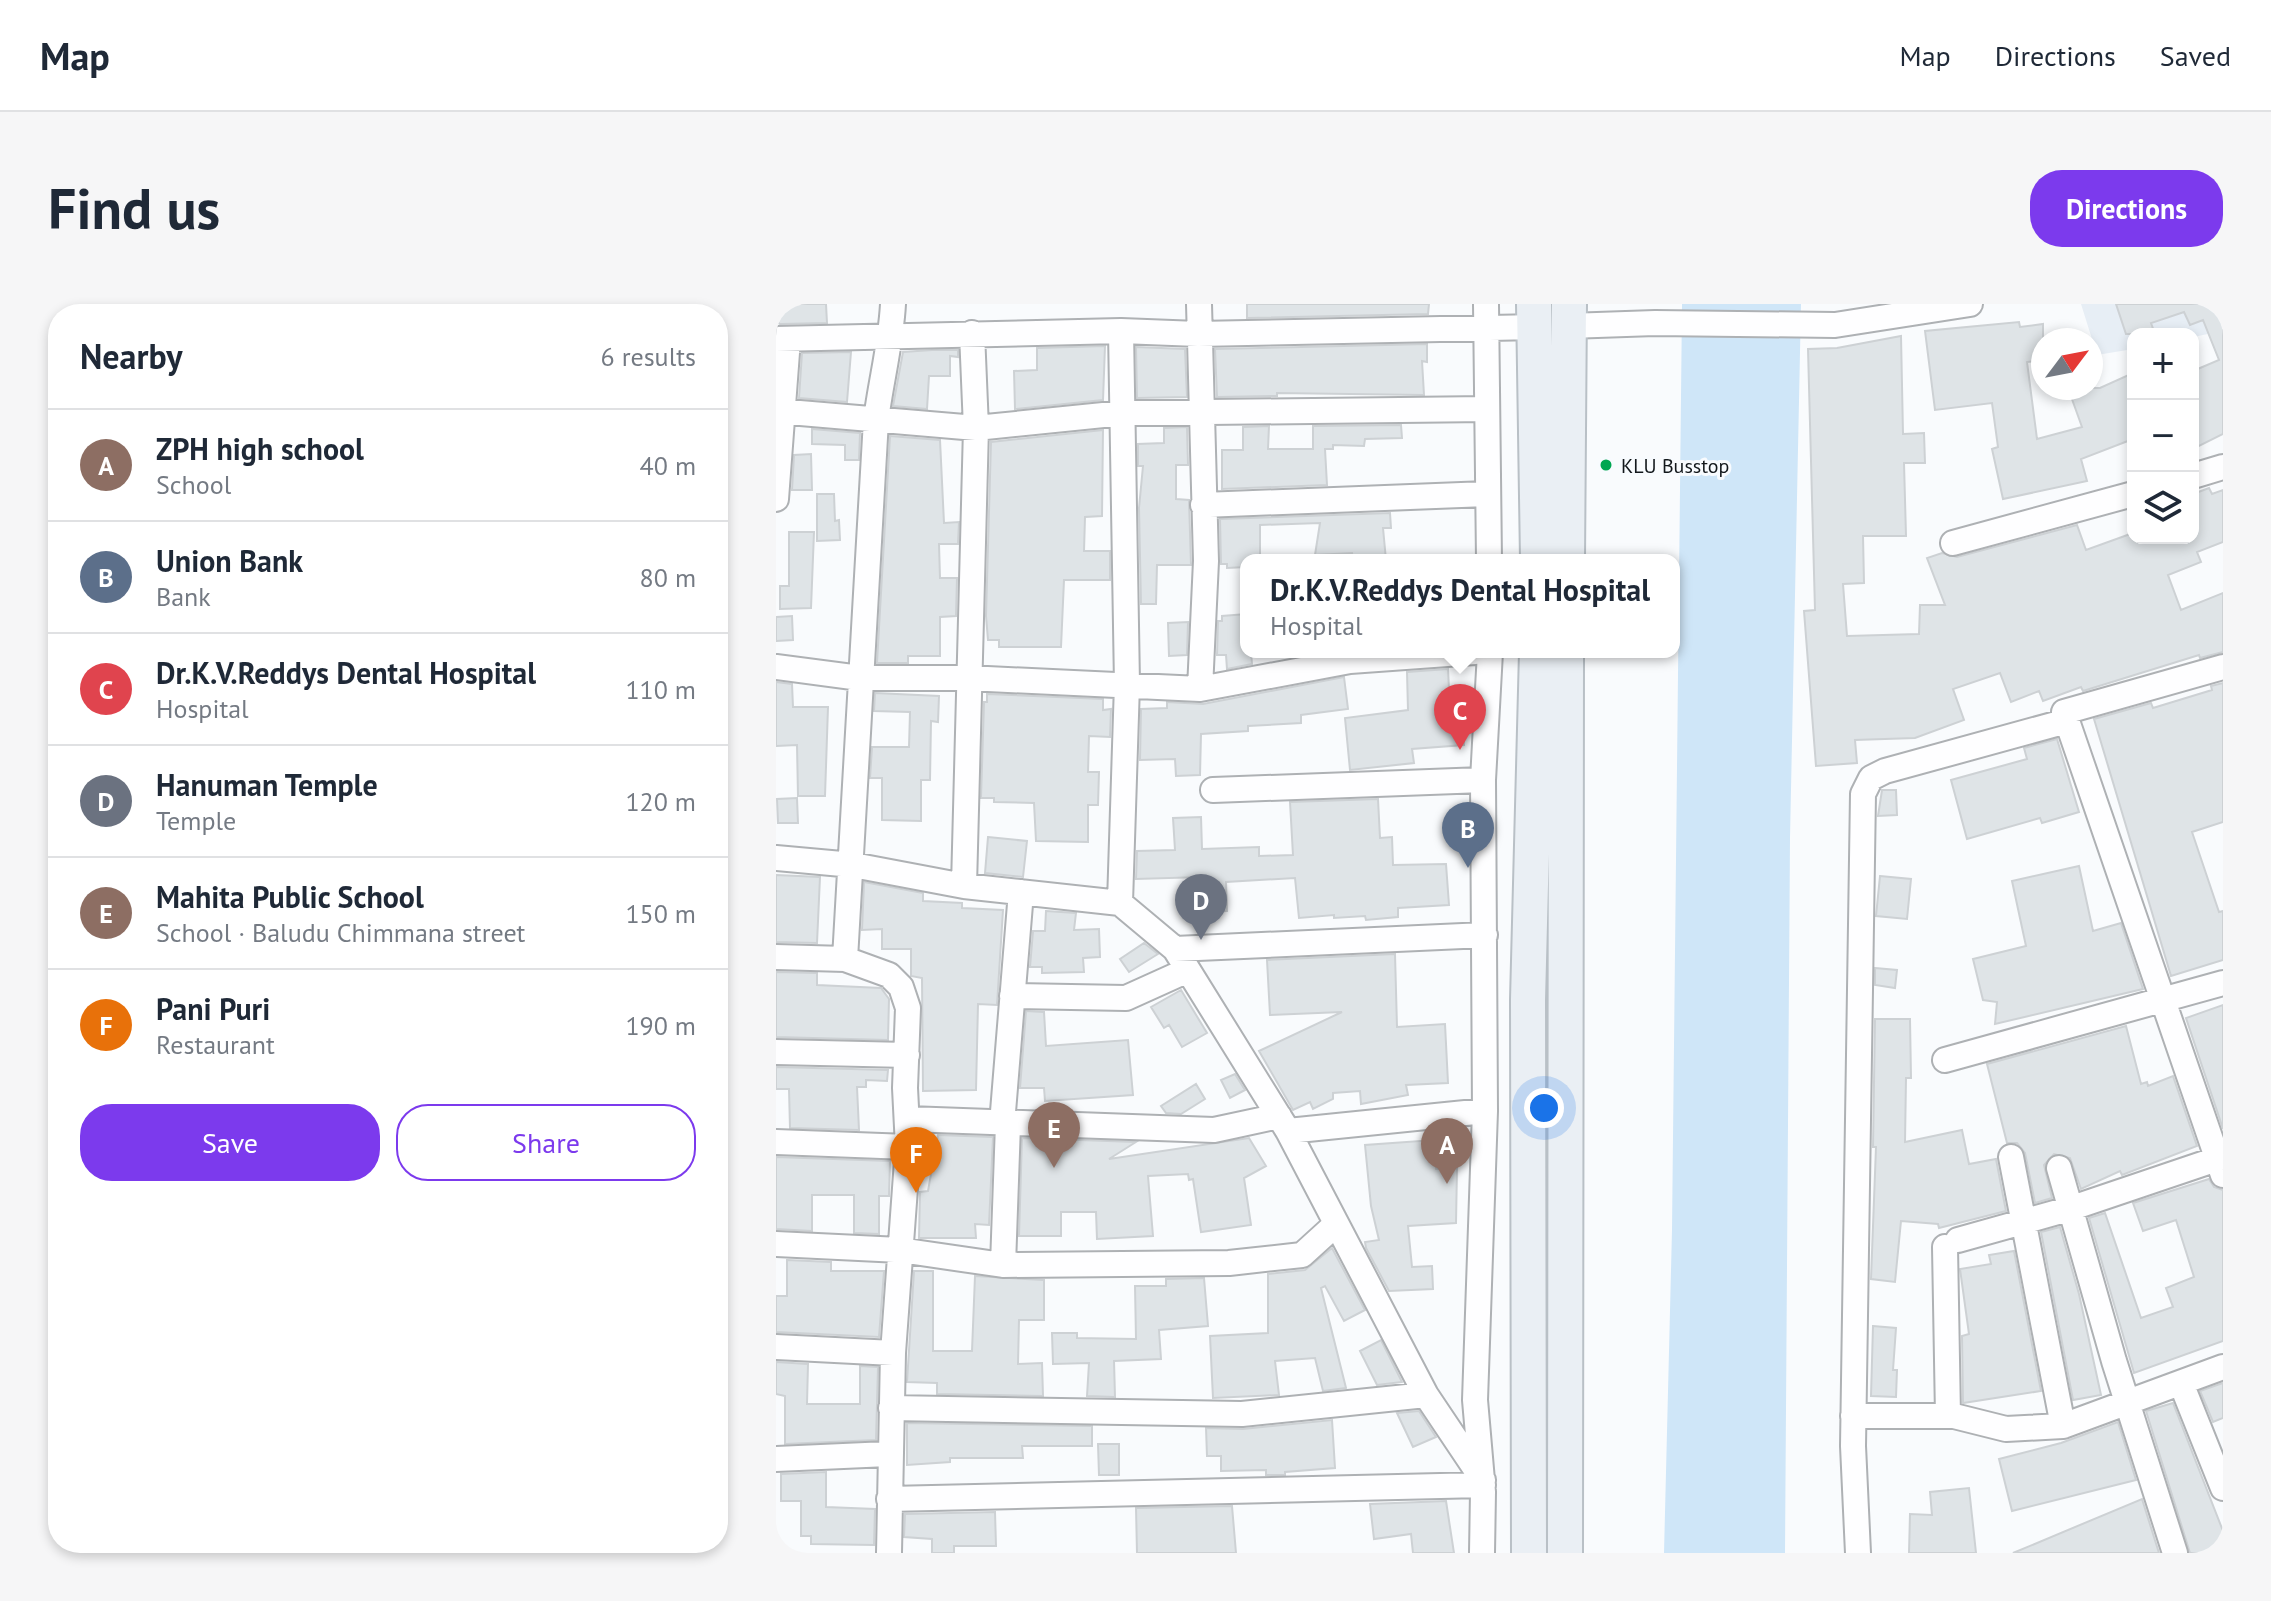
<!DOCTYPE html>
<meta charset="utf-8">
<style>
body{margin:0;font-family:"PT Sans",sans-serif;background:#f6f6f7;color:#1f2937}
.controls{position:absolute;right:24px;top:24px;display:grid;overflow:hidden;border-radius:16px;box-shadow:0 4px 12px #0003}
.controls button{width:72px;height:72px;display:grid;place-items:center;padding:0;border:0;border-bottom:2px solid #e0e1e3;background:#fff;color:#1f2937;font:40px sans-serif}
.compass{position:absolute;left:1255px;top:24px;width:72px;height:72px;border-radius:50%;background:#fff;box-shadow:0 4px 12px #0003;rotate:58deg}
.you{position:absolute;left:768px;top:804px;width:28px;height:28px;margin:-20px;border:6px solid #fff;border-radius:50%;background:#1a73e8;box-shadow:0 0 0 12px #1a73e833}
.badge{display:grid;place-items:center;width:52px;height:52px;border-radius:50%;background:#7c3aed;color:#fff;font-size:26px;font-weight:700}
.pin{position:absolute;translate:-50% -66px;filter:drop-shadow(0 2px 4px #0008)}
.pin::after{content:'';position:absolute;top:42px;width:28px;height:24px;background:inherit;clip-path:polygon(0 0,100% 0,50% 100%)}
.popup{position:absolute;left:464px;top:250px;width:440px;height:104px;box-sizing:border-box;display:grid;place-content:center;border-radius:16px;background:#fff;filter:drop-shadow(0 2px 6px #0005);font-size:26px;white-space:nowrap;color:#747a83}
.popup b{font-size:30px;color:#1f2937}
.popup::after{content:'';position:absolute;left:50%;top:100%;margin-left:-16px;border:16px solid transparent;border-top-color:#fff}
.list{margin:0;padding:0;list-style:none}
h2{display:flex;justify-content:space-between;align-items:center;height:104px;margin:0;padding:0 32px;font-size:34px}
h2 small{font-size:26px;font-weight:400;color:#747a83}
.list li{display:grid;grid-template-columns:52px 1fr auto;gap:24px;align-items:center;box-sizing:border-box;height:112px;padding:0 32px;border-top:2px solid #e0e1e3}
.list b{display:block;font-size:30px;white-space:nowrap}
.list p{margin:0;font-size:26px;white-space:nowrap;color:#747a83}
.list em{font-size:26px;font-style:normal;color:#747a83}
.actions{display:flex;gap:16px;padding:24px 32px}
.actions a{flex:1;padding:18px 0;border:2px solid #7c3aed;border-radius:32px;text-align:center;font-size:28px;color:#7c3aed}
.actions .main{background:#7c3aed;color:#fff}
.icon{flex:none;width:44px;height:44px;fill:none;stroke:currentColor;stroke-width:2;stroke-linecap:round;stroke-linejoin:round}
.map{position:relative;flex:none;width:1447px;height:1249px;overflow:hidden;border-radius:32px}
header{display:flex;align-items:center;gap:48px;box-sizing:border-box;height:112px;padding:0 40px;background:#fff;border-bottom:2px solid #e0e1e3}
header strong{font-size:38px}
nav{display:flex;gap:44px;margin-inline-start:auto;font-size:28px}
.intro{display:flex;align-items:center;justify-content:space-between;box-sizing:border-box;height:192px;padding:0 48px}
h1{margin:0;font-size:56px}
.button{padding:20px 36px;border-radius:32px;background:#7c3aed;color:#fff;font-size:28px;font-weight:700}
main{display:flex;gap:48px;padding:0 48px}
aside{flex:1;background:#fff;border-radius:32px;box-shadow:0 4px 12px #0003}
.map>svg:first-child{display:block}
.built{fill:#e7eef5}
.water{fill:#cfe6f8}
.building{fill:#dfe4e7;stroke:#cdd1d4;stroke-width:2}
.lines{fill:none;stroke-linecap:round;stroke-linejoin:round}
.minor-casing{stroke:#aeb1b4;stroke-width:28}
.highway-casing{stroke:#b9c0c6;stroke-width:38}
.minor{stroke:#fefeff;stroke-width:24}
.highway{stroke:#eaeff4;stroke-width:34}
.bus-dot{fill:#00a651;stroke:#f8fbfe;stroke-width:3}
.labels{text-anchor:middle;stroke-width:6;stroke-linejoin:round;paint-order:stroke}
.bus-label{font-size:20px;fill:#12171b;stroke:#f8fbfe;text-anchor:start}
</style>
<header>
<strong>Map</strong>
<nav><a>Map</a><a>Directions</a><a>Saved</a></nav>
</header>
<div class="intro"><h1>Find us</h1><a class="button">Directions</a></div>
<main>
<aside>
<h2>Nearby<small>6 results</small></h2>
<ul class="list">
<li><span class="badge" style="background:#8d6e63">A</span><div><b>ZPH high school</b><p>School</p></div><em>40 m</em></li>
<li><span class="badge" style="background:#5c6f8a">B</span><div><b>Union Bank</b><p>Bank</p></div><em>80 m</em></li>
<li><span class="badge" style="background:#e0444e">C</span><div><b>Dr.K.V.Reddys Dental Hospital</b><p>Hospital</p></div><em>110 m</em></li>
<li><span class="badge" style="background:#6b7280">D</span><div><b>Hanuman Temple</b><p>Temple</p></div><em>120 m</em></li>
<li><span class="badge" style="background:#8d6e63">E</span><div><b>Mahita Public School</b><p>School · Baludu Chimmana street</p></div><em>150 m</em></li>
<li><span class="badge" style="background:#e8710a">F</span><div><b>Pani Puri</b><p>Restaurant</p></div><em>190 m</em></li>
</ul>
<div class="actions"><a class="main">Save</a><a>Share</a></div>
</aside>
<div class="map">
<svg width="1447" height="1249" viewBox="0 0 1447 1249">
<rect width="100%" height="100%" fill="#f9fbfd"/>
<path class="built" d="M1305,0H1447V27L1417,33V30H1357V45L1321,51Z"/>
<path class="water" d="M906,0H1025L1014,534L1009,1249H888L896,926Z"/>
<path class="building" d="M0,0H50L51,19L4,20L0,17Z
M471,0H653L652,10L471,14Z
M1340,0H1447V130L1417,145V67L1443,56L1427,16L1414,21L1408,8L1375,19L1379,30H1350Z
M1243,18L1244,23L1267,20V56L1251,58L1261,135L1306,123L1292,84H1324L1357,69V135L1305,155L1311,177L1227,195L1216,145L1222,143L1216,99L1159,106L1149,27Z
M1125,32L1127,130L1148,129L1149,159H1128L1130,232H1087L1088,279L1067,280L1071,332L1143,330L1144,301H1169L1151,254L1166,249L1181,253L1301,221L1310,246L1357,229V234H1417V190L1433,184L1436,190L1447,186V238L1421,248L1425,258L1392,271L1405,306L1447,289V348L1424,354L1423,351L1307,387L1305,383L1267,397L1263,387L1235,398L1224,369L1177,385L1188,416L1139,434L1079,436L1081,459L1040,462L1028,307L1039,306L1032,45L1061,44Z
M651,40V58L646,57L648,91L501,89V92L441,93L439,45Z
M329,42L327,96L239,105L238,67L261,66V44Z
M360,43L409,45L411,93L361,94Z
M156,46H182V53L174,52V72H153L151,105L117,102L127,48Z
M75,48L71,98L23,94L26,49Z
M625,121L626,134L589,135L588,142L557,141V145H549L551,181L446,185V146H467V123L493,122L492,145H537V122Z
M411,123L412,161H400V195L413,196L415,261H381L380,300H365L363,204L367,162H362V140L388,139V124Z
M36,125L84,129L83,156H69V141L36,140Z
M327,126L326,212L309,213L308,247H334V276H288L285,343H223V336H212L210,312L215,138Z
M114,132L164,136L168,219L183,218L182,240H163L164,274H181L180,312L164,313V352H132V359H101Z
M35,150L36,186H16L18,151Z
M41,190H58L59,217L63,216L64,236L41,237Z
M614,209L615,224H607L610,256H577L576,249L539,251L544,219L484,221V256H470V263L451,264V260H445L444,215Z
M13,228H38L35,304L4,305V282H13Z
M470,310V348H475L476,360L451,365L450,351H441L442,317H446V312Z
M16,312L17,336L0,337V313Z
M412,318L411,351L393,352L392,319Z
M672,365L674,406L685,405L688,441L636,445L638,459L574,466L569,414L632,406L631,368Z
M568,373L572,405L525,411V419L472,422V427L425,430L424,471L400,472L399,455L364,456L365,405L391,404V398L427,400Z
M0,378L16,380L17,403H52L49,492H22L21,441L0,442Z
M1447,379V518L1416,528L1443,608L1447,607V656L1395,672L1318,415L1375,399L1377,404L1436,386L1435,382Z
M99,389L163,392L162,418L155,417L154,476H145V517L106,516V474H94L96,443H133L134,408L98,407Z
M211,390L327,395V406L335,405L334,433L313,432L312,468H323L322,501H312V538L260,537L258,499L218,498V494H205L208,398H211Z
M1281,435L1303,508L1266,519L1264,514L1191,535L1175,476L1251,455L1248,444Z
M1106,486H1120L1121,511L1102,512Z
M21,494L22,519H2L1,495Z
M602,495L604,534L616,533L617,561L670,560L673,601L622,604V613L590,616L589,612L558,614V611L523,614L519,574L450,578L451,607L428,608L426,573L360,575L361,547L399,546L397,514L425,513L426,545L483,543V552L517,551L514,498Z
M212,533L251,537L247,573L209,569Z
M1303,562L1317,627L1345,619L1367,685L1219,720L1221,698L1207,696L1197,655L1250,642L1236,577Z
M0,571L44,573L41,639L0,638Z
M1104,572L1135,575L1131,615L1100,612Z
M88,578L147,589V597L186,599V604L227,606L221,701L202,700L200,786L147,787L146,674L135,672V645H106V625L86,626Z
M270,607L300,609L298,626L323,625L324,653L307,654L308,668L266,669V663H254L257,627H269Z
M368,639L382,650L353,668L344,655Z
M619,650L621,723L669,720L672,779L630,781L632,791L585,800L584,787L557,789V795L537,805L534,798L517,806L483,747L566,708L494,711L491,656Z
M1099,664L1121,666L1119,684L1099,681Z
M0,668L41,669V681L105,684L113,695L112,736L0,733Z
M405,686L431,729L406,743L393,721L388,724L375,703Z
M1447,701V825L1410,714Z
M250,707L268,708L270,742L352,736L357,791L269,797L268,784H244Z
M1099,715H1134L1135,774H1130L1129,838L1186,826L1193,860L1220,855L1230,907L1163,924L1162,920L1125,917L1119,978L1095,975L1100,843H1097Z
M1350,722L1365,780L1371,778L1372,782L1397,772L1421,842L1346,871L1344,867L1305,885L1294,854L1278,850L1268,861L1276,894L1259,899L1249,849L1241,839H1231L1211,760Z
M0,763L112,766L111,777L90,776V783H81L83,826L14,824L13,785H0Z
M459,770L469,786L454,794L445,776Z
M420,780L429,795L405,810L390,809L385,802Z
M162,831L217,833L213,921L199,920L200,934H143L144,888L152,887Z
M246,834L360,838L333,855L473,834L490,862L468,874L475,921L425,928L417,875L413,876L412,870L372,872L377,932L321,935L320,908H285V932H243Z
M658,836L660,865L681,864L680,919L632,922L636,963L656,962L657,985L613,987L590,944L589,938L603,936L595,902L589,841Z
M0,853L114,857L113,892H103V930L78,929V891H36V927L0,925Z
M1433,875L1438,883L1447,886V1037L1358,1069L1313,914L1329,909L1365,1014L1397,1003L1390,984L1418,973L1400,916L1367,927L1357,899Z
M1284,923L1303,990L1325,1091L1297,1096L1265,928Z
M556,944L589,1006L568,1017L549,982L545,984L570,1084L547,1087L539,1054L499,1057L503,1091L437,1094L434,1032L492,1029V970L529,966Z
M1238,947L1265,1087L1187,1099L1186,1032L1193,1030L1184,965L1215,960L1213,951Z
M11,956L55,958V967H108L103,1033L0,1028V992H11Z
M138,967H157V1047H196L199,972L268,976V1016H243L242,1060L266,1059L267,1092L161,1090V1079L131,1078Z
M428,974L432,1022L383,1026L385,1055L338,1057L339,1093L311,1092L313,1059L277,1060L276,1029H301V1034L360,1035L359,982H390V975Z
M1097,1022L1120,1024L1117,1066H1121L1120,1093L1095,1092Z
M605,1036L626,1078L601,1081L584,1047Z
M0,1058L32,1060L31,1100H84V1062L102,1063L100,1136L9,1140V1092L0,1090Z
M1447,1079V1114L1437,1118L1424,1087Z
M1397,1099L1447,1227V1249H1414L1370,1107Z
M643,1107L660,1133L637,1143L621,1109Z
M556,1116L559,1164L509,1168V1171H490V1166L445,1167V1152H431L430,1124L467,1125Z
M1342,1118L1360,1176L1236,1207L1223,1155L1285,1139Z
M131,1119L316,1122V1142H246L247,1154H174V1158L131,1161Z
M322,1140H343V1171H323Z
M50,1168V1203L99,1205L98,1241L35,1240V1232H25V1197H5V1170Z
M1193,1184L1200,1249H1133L1134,1210L1156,1211L1154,1188Z
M1366,1195L1383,1249H1237Z
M670,1197L678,1249H637L635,1230L598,1235L594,1200Z
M456,1202L460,1249H361L360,1204Z
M219,1208L220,1242H178V1249H156V1235L128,1233L129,1210Z"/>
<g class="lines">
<defs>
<path id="minor" d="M423,0L430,257L424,385
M710,0L713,256
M792,22L879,19L1059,21L1194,0
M0,35L345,27
M0,107L200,124L347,109L711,105
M1417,172L1447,163
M0,195L12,35
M427,201L711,190
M1177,239L1357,190
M0,363L84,374H191L424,385L574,357L699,348
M1447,363L1288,408L1447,871
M437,486L707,476
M0,554L77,561L188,582L344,599L399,645L512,827L650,1091L707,1176
M188,582L200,124L196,29
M344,599L351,380L345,27L422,30L758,23
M399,645L709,631
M0,653L69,655
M236,692L350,694L412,666
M0,748L131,751
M1169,756L1447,679
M132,815L438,826L503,812
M226,820L245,588
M512,827L709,807
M0,838L132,843
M1235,853L1287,1122
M1283,864L1338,1057L1399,1249
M1182,936L1296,904L1441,855
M0,940L124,946L227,961L453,959L526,951L559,921
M1169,943L1172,1112
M227,961L232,820
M0,1043L117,1049
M1405,1079L1447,1184
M115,1104L466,1110L650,1091
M1077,1112H1178L1230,1125L1287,1122L1447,1063
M0,1155L112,1150
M113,1195L707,1181
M113,1249L117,1049L132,843L129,784L132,704L125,683L113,671L69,655L100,116C105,77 115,39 117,0
M706,1249L707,1188L699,1096L709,807L707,476L714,348
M1082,1249L1077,1142L1087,490L1095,474L1109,467L1291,417"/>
<path id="highway" d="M758,0L762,256
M791,256L793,0
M753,1249L752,696L761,348
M789,1249L790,348"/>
</defs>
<use href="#minor" class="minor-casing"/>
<use href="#highway" class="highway-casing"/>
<use href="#minor" class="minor"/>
<use href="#highway" class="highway"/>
</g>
<circle class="bus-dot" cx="830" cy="161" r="7"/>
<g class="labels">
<g class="bus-label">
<text x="845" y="169">KLU Busstop</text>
</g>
</g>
</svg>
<div class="controls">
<button>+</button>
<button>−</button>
<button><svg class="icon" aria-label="layers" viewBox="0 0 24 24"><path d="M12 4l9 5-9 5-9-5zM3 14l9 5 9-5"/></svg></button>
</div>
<svg class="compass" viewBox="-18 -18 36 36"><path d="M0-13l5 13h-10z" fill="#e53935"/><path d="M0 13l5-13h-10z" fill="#747a83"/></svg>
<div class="you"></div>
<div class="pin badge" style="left:671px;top:880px;background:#8d6e63">A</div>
<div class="pin badge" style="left:692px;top:564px;background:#5c6f8a">B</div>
<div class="pin badge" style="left:684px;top:446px;background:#e0444e">C</div>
<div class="popup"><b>Dr.K.V.Reddys Dental Hospital</b>Hospital</div>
<div class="pin badge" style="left:425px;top:636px;background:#6b7280">D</div>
<div class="pin badge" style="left:278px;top:864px;background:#8d6e63">E</div>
<div class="pin badge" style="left:140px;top:889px;background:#e8710a">F</div>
</div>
</main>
